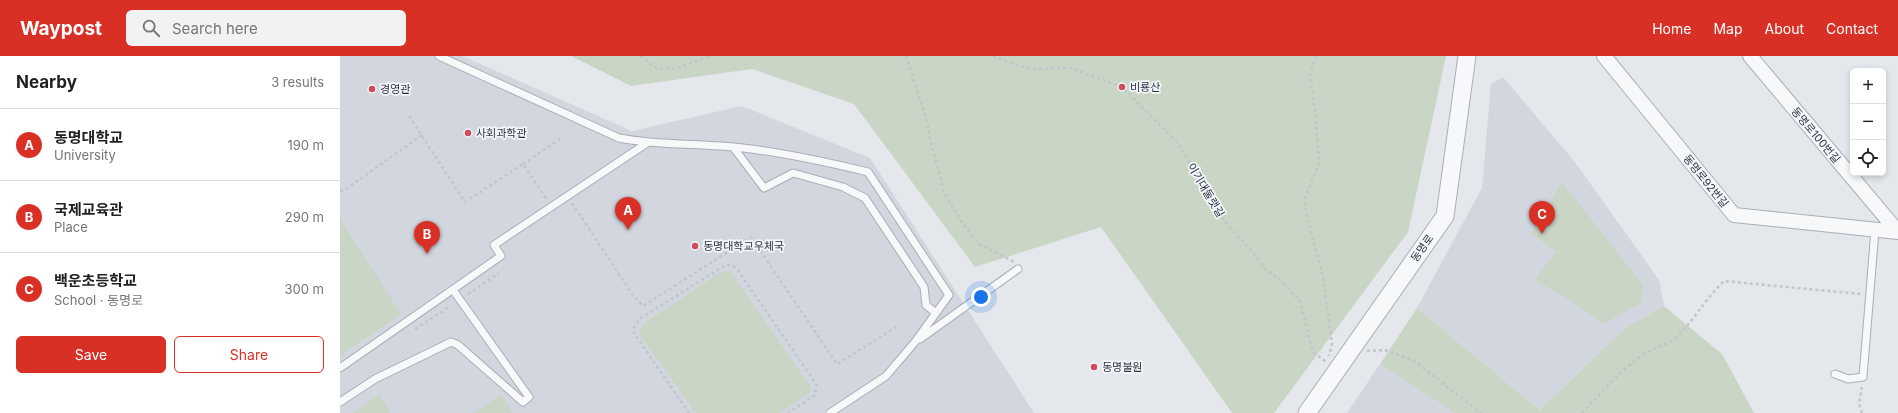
<!DOCTYPE html>
<meta charset="utf-8">
<style>
body{margin:0;font-family:Inter,"Noto Sans KR",sans-serif;background:#f2f2f2;color:#202124}
.controls{position:absolute;right:12px;top:12px;display:grid;overflow:hidden;border-radius:6px;box-shadow:0 2px 6px #0003}
.controls button{width:36px;height:36px;display:grid;place-items:center;padding:0;border:0;border-bottom:1px solid #e0e0e0;background:#fff;color:#202124;font:20px sans-serif}
.you{position:absolute;left:641px;top:241px;width:14px;height:14px;margin:-10px;border:3px solid #fff;border-radius:50%;background:#1a73e8;box-shadow:0 0 0 6px #1a73e833}
.badge{display:grid;place-items:center;width:26px;height:26px;border-radius:50%;background:#d93025;color:#fff;font-size:13px;font-weight:700}
.pin{position:absolute;translate:-50% -33px;filter:drop-shadow(0 1px 2px #0008)}
.pin::after{content:'';position:absolute;top:21px;width:14px;height:12px;background:inherit;clip-path:polygon(0 0,100% 0,50% 100%)}
.list{margin:0;padding:0;list-style:none}
h2{display:flex;justify-content:space-between;align-items:center;height:52px;margin:0;padding:0 16px;font-size:17px}
h2 small{font-size:13px;font-weight:400;color:#757577}
.list li{display:grid;grid-template-columns:26px 1fr auto;gap:12px;align-items:center;box-sizing:border-box;height:72px;padding:0 16px;border-top:1px solid #e0e0e0}
.list b{display:block;font-size:15px;white-space:nowrap}
.list p{margin:0;font-size:13px;white-space:nowrap;color:#757577}
.list em{font-size:13px;font-style:normal;color:#757577}
.actions{display:flex;gap:8px;padding:12px 16px}
.actions a{flex:1;padding:9px 0;border:1px solid #d93025;border-radius:6px;text-align:center;font-size:14px;color:#d93025}
.actions .main{background:#d93025;color:#fff}
.icon{flex:none;width:22px;height:22px;fill:none;stroke:currentColor;stroke-width:2;stroke-linecap:round;stroke-linejoin:round}
.map{position:relative;flex:none;width:1558px;height:357px;overflow:hidden}
header{display:flex;align-items:center;gap:24px;box-sizing:border-box;height:56px;padding:0 20px;background:#d93025;color:#fff}
header strong{font-size:19px}
nav{display:flex;gap:22px;margin-inline-start:auto;font-size:14px}
.search{width:280px;height:36px;background:#f2f2f2;display:flex;align-items:center;gap:10px;box-sizing:border-box;padding:0 14px;border-radius:6px;color:#757577;font-size:15px}
main{display:flex}
aside{flex:1;background:#fff}
.map>svg:first-child{display:block}
.built{fill:#d2d6de}
.green{fill:#c9d6c5}
.lines{fill:none;stroke-linecap:round;stroke-linejoin:round}
.service-casing{stroke:#a9aeb7;stroke-width:9}
.minor-casing{stroke:#a9aeb7;stroke-width:16}
.tertiary-casing{stroke:#a9aeb7;stroke-width:19}
.path{stroke:#c2c5cb;stroke-width:2.5;stroke-dasharray:3 3;stroke-linecap:butt}
.service{stroke:#f7f8fa;stroke-width:7}
.minor{stroke:#f7f8fa;stroke-width:14}
.tertiary{stroke:#f7f8fa;stroke-width:17}
.poi-dot{fill:#d1495b;stroke:#f4f6f9;stroke-width:1.5}
.labels{text-anchor:middle;stroke-width:3.5;stroke-linejoin:round;paint-order:stroke}
.poi-label{font-size:11px;fill:#2b3445;stroke:#f4f6f9;text-anchor:start}
.street-label{font-size:11px;fill:#2b3445;stroke:#f4f6f9}
</style>
<header>
<strong>Waypost</strong>
<div class="search"><svg class="icon" aria-label="search" viewBox="0 0 24 24"><circle cx="10" cy="10" r="6"/><path d="M15 15l6 6"/></svg>Search here</div>
<nav><a>Home</a><a>Map</a><a>About</a><a>Contact</a></nav>
</header>
<main>
<aside>
<h2>Nearby<small>3 results</small></h2>
<ul class="list">
<li><span class="badge">A</span><div><b>동명대학교</b><p>University</p></div><em>190 m</em></li>
<li><span class="badge">B</span><div><b>국제교육관</b><p>Place</p></div><em>290 m</em></li>
<li><span class="badge">C</span><div><b>백운초등학교</b><p>School · 동명로</p></div><em>300 m</em></li>
</ul>
<div class="actions"><a class="main">Save</a><a>Share</a></div>
</aside>
<div class="map">
<svg width="1558" height="357" viewBox="0 0 1558 357">
<rect width="100%" height="100%" fill="#e4e7ec"/>
<path class="built" d="M0,0H122L292,75L402,50L530,102L694,357H0Z
M1163,21L1234,105L1319,224L1324,250L1285,272L1200,354L1077,252L1142,132L1151,28Z
M1040,308L1115,357H1007Z"/>
<path class="green" d="M231,0H1106L1068,176L934,357H892L761,171L635,211L514,48L412,13L291,30Z
M1222,126L1303,229L1301,247L1263,268L1231,245L1195,224L1216,195L1191,178Z
M0,163L61,258L0,300Z
M390,215L470,330V337L439,357H356L299,278L303,268L381,216Z
M1324,250L1382,298L1414,357H1115L1040,308L1077,252L1200,354L1285,272Z
M39,339L51,357H12Z
M161,339L173,357H133Z"/>
<g class="lines">
<defs>
<path id="service" d="M99,0L279,82C321,90 361,87 403,92C445,97 487,106 528,116L609,239L575,286L546,320L490,357
M393,91L424,132L453,117L503,131L525,142L584,231L586,249L596,257
M580,283L678,213
M0,312L161,200L154,189L307,87
M1495,318L1508,323L1523,321L1535,174
M0,346L35,323L111,286L118,289L183,346L189,341L113,234"/>
<path id="minor" d="M1264,0L1394,159L1558,176
M1410,0L1558,176"/>
<path id="tertiary" d="M967,357L1105,160L1127,0"/>
</defs>
<use href="#service" class="service-casing"/>
<use href="#minor" class="minor-casing"/>
<use href="#tertiary" class="tertiary-casing"/>
<path class="path" d="M300,0L318,13L337,12L371,0
M566,0L588,69L589,79L604,136L621,165L639,188L674,206
M653,0L676,9L694,13L731,12L782,31L838,87L883,163L914,198L925,213L942,226L960,245L973,296L986,306
M976,0L970,18L975,56L979,107L965,142L966,157L983,220L992,288L989,300
M69,60L125,146L183,108L207,144
M183,108L223,81
M0,135L6,133L82,79
M232,147L292,238L303,250L411,181L497,308L558,270
M128,238L159,217
M75,273L109,251
M1027,295L1045,294L1074,305L1141,357
M349,357L294,277L293,273L301,262L386,209L393,210L397,213L475,326L477,330L474,340L448,357
M1242,357C1261,337 1281,314 1304,298C1315,291 1330,289 1339,279C1355,262 1367,241 1384,225L1521,238
M1522,357L1519,347L1522,331"/>
<use href="#service" class="service"/>
<use href="#minor" class="minor"/>
<use href="#tertiary" class="tertiary"/>
</g>
<g class="poi-dot">
<circle cx="782" cy="31" r="4"/>
<circle cx="32" cy="33" r="4"/>
<circle cx="128" cy="77" r="4"/>
<circle cx="355" cy="190" r="4"/>
<circle cx="754" cy="311" r="4"/>
</g>
<g class="labels">
<g class="poi-label">
<text x="790" y="35">비룡산</text>
<text x="40" y="37">경영관</text>
<text x="136" y="81">사회과학관</text>
<text x="363" y="194">동명대학교우체국</text>
<text x="762" y="315">동명불원</text>
</g>
<g class="street-label">
<text transform="translate(1476 79) rotate(50)" y="4">동명로100번길</text>
<text transform="translate(1366 125) rotate(51)" y="4">동명로92번길</text>
<text transform="translate(866 134) rotate(59)" y="4">이기대둘랫길</text>
<text transform="translate(1082 192) rotate(-55)" y="4">동명로</text>
</g>
</g>
</svg>
<div class="controls">
<button>+</button>
<button>−</button>
<button><svg class="icon" aria-label="locate" viewBox="0 0 24 24"><circle cx="12" cy="12" r="6"/><path d="M12 2v4M12 18v4M2 12h4M18 12h4"/></svg></button>
</div>
<div class="you"></div>
<div class="pin badge" style="left:288px;top:174px">A</div>
<div class="pin badge" style="left:87px;top:198px">B</div>
<div class="pin badge" style="left:1202px;top:178px">C</div>
</div>
</main>
